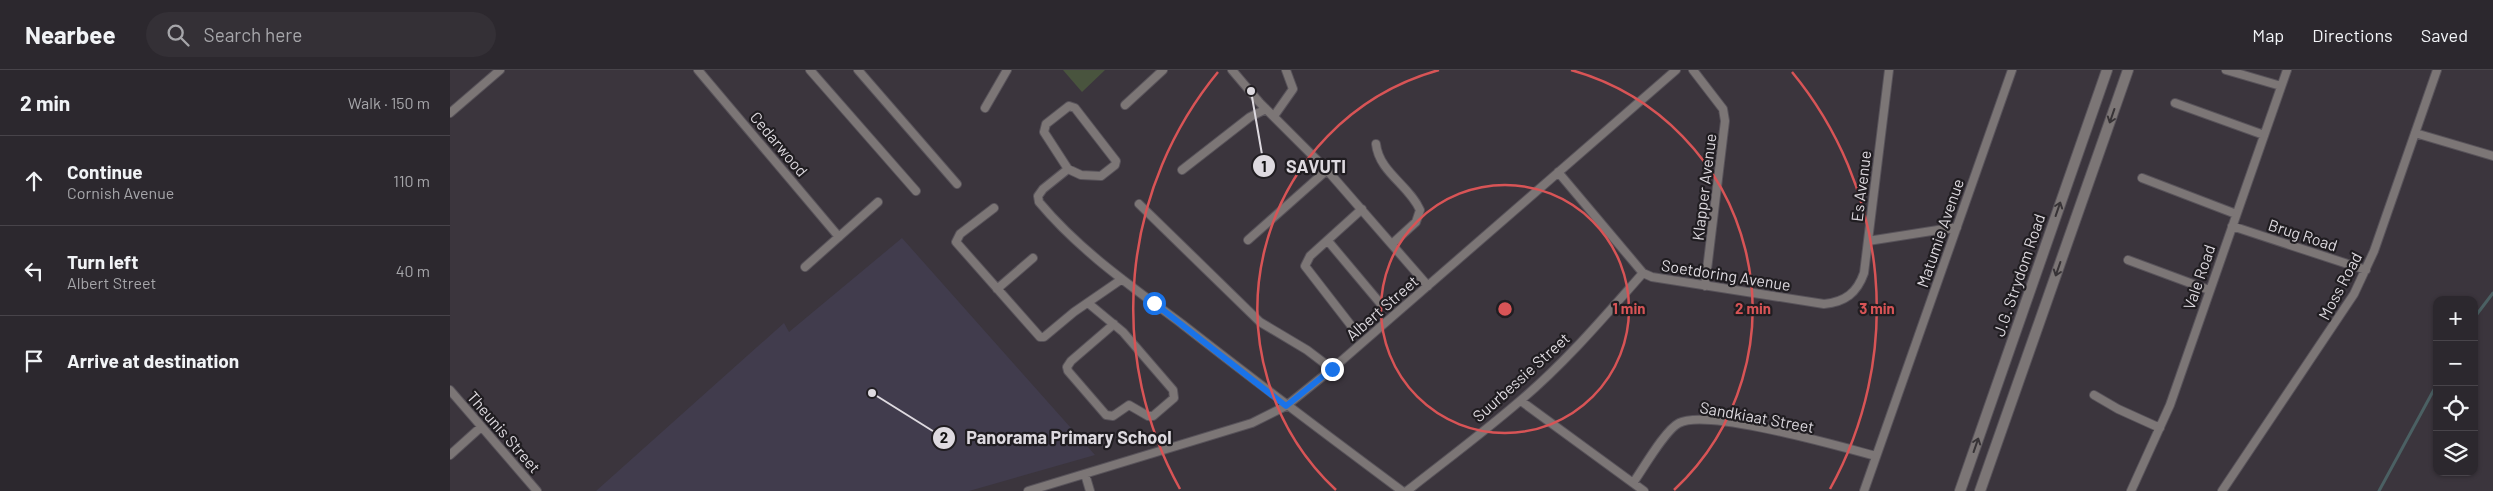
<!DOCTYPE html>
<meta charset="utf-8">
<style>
body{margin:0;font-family:Barlow,sans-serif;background:#343036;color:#f1f3f6}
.controls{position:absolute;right:15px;bottom:15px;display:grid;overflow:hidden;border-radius:10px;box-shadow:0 1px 4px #0004}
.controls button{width:45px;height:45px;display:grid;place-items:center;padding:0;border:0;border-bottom:1px solid #48444a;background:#2c282e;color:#f1f3f6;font:25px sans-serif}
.stop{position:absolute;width:15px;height:15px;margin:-11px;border:4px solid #1a73e8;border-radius:50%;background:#fff}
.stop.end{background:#1a73e8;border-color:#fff;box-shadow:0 1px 5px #0008}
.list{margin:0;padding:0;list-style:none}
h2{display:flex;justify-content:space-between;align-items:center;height:65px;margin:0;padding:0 20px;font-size:21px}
h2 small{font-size:16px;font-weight:400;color:#a6a6aa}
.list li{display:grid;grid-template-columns:32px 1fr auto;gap:15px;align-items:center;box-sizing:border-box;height:90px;padding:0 20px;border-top:1px solid #48444a}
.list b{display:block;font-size:19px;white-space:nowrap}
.list p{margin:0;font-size:16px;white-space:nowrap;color:#a6a6aa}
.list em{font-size:16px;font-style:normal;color:#a6a6aa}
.icon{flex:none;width:28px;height:28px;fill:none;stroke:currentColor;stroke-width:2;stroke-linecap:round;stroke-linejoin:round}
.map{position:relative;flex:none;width:2043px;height:421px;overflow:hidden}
header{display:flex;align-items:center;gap:30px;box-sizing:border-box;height:70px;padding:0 25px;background:#2c282e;border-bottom:1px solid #48444a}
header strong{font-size:24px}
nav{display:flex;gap:28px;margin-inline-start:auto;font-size:18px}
.search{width:350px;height:45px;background:#343036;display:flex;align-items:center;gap:12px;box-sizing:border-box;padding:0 18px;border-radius:28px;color:#a6a6aa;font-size:19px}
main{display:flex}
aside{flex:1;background:#2c282e}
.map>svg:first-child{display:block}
.education{fill:#413c4d}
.green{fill:#49543e}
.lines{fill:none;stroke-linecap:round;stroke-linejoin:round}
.stream{stroke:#4b6063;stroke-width:3}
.minor-casing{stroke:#58535a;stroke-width:10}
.tertiary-casing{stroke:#58535a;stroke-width:12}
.minor{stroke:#7c7676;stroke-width:8}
.tertiary{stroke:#7c7676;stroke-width:10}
.oneway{stroke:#373336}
.route{stroke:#1a73e8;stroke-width:6}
.ring{fill:none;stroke:#d85456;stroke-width:2.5}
.labels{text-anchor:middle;stroke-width:4.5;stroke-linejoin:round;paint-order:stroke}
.street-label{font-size:16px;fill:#dedae0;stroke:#201d21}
.centre{fill:#d85456;stroke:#201d21;stroke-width:2.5}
.ring-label{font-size:15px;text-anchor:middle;font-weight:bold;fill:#d85456;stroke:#201d21;stroke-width:4.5;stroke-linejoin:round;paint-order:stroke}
.leader{fill:none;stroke:#dedae0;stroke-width:2}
.callout-dot{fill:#dedae0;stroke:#201d21;stroke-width:2}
.mark-label{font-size:15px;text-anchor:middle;font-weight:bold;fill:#111}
.callout-label{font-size:18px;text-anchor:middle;font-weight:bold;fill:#dedae0;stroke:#201d21;stroke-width:4.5;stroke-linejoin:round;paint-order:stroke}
</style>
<header>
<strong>Nearbee</strong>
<div class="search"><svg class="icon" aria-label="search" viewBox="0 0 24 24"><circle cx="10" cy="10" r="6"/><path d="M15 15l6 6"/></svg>Search here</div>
<nav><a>Map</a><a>Directions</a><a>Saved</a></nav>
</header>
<main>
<aside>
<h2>2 min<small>Walk · 150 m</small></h2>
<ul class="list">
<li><svg class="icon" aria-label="ahead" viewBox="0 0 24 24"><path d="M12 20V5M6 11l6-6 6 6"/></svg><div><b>Continue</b><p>Cornish Avenue</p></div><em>110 m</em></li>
<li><svg class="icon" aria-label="left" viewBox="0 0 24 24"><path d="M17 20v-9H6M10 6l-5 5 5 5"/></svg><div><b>Turn left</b><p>Albert Street</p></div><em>40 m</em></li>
<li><svg class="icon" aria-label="arrive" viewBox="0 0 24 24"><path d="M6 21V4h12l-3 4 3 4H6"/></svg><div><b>Arrive at destination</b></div></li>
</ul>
</aside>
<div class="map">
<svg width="2043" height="421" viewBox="0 0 2043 421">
<rect width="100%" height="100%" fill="#3b353d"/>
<path class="education" d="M452,168L645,385L519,421H146L334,253L339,262Z"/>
<path class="green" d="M613,0H655L632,22Z"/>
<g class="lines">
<path class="stream" d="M2024,248L2043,223
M1929,421L1987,314"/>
<defs>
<path id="minor" d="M248,0L389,167
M360,0L466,121
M408,0L507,114
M782,0L810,33L877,100L978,216
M1243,0L1273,39L1275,51L1255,216
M1776,0L1831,16
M1725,33L1814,65
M675,35L713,0
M619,36L625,38L666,91L665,95L651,106L631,105L618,99L594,62L596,54Z
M535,38L557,0
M0,43L50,0
M824,46L843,19L836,0
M1965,63L2043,86
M926,74C929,102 959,115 970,140L966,152L943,173
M618,99L593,119L588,126L589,132C630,181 681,216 732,254C805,311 878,366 952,421
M732,100L800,47L816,39
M1108,102L1193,203L1202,207L1374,234C1395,232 1407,223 1414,203L1439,0
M1692,108L1786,144
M689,134L810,252L857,280L882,299
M544,138L510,164L506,172L590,267H594L624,242L672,209
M1782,156L1916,200
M798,170L877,100
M878,171L930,233
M1418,171L1507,157
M1678,190L1759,220
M355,197L428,132
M547,219L583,188
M638,233L673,262L723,320L724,328L703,346H698L679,335L663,346L656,345L618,301L617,297L621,291L664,254
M903,258L855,196L860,186L912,139
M0,320L87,421
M1644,325L1668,339L1710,358
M1071,331L1194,421
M0,385L31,357
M635,404L640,421
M1183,413C1193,399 1215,360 1229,353C1257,338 1391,377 1426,386
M578,421L802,353L836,336L882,299L1226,0
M957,421C995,391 1034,362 1071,330C1116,292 1154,247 1193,203
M1414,421L1562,0
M1681,421L1720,335L1837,0
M1772,421L1904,224L1924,181L1987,0"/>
<path id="tertiary" d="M1510,421L1657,0
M1530,421L1678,0"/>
</defs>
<use href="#minor" class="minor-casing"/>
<use href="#tertiary" class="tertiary-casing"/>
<use href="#minor" class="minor"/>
<use href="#tertiary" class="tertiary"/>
</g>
<defs><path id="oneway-shaft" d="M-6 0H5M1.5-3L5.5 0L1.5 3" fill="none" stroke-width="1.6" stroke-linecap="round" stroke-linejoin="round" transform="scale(1.25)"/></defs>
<g class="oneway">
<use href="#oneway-shaft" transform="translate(1662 46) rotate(109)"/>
<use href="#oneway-shaft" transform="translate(1608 139) rotate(-71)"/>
<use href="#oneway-shaft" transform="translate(1608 199) rotate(109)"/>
<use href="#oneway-shaft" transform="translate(1526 375) rotate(-71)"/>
</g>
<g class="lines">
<path class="route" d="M704,233L836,336L882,299"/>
</g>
<g class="ring">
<circle cx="1055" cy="239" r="124"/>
<path d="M886 420A248 248 0 0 1 989 0M1121 0A248 248 0 0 1 1224 420"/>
<path d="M730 419A372 372 0 0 1 768 2M1342 2A372 372 0 0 1 1380 419"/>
</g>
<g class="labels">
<g class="street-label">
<text transform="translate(329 74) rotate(50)" y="6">Cedarwood</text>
<text transform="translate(1411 116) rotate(-83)" y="6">Es Avenue</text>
<text transform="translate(1254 117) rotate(-83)" y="6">Klapper Avenue</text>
<text transform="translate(1490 163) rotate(-71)" y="6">Matumie Avenue</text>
<text transform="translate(1853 165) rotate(18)" y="6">Brug Road</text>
<text transform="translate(1276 205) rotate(9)" y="6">Soetdoring Avenue</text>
<text transform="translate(1569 205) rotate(-71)" y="6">J.G. Strydom Road</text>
<text transform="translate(1749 207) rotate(-71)" y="6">Vale Road</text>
<text transform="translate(1890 216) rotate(-62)" y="6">Moss Road</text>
<text transform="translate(932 238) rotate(-41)" y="6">Albert Street</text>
<text transform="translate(1071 307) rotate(-42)" y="6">Suurbessie Street</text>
<text transform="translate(1307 347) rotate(10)" y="6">Sandkiaat Street</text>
<text transform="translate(54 362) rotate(49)" y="6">Theunis Street</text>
</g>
</g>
<circle cx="1055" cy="239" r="8" class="centre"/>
<g class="ring-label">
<text x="1179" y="244">1 min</text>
<text x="1303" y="244">2 min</text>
<text x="1427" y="244">3 min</text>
</g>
<path class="leader" d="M801 21L814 96M422 323L494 368"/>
<g class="callout-dot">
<circle cx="801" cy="21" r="5"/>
<circle cx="422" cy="323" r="5"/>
<circle cx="814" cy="96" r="12"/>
<circle cx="494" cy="368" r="12"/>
</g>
<g class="mark-label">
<text x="814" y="102">1</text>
<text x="494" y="373">2</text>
</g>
<g class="callout-label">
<text x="866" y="103">SAVUTI</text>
<text x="619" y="374">Panorama Primary School</text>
</g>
</svg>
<div class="controls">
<button>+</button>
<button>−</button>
<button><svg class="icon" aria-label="locate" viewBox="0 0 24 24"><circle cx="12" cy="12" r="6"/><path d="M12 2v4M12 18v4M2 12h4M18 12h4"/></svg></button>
<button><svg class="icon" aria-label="layers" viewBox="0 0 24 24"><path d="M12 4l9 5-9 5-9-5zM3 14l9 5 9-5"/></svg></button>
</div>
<div class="stop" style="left:704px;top:233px"></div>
<div class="stop end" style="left:882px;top:299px"></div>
</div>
</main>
